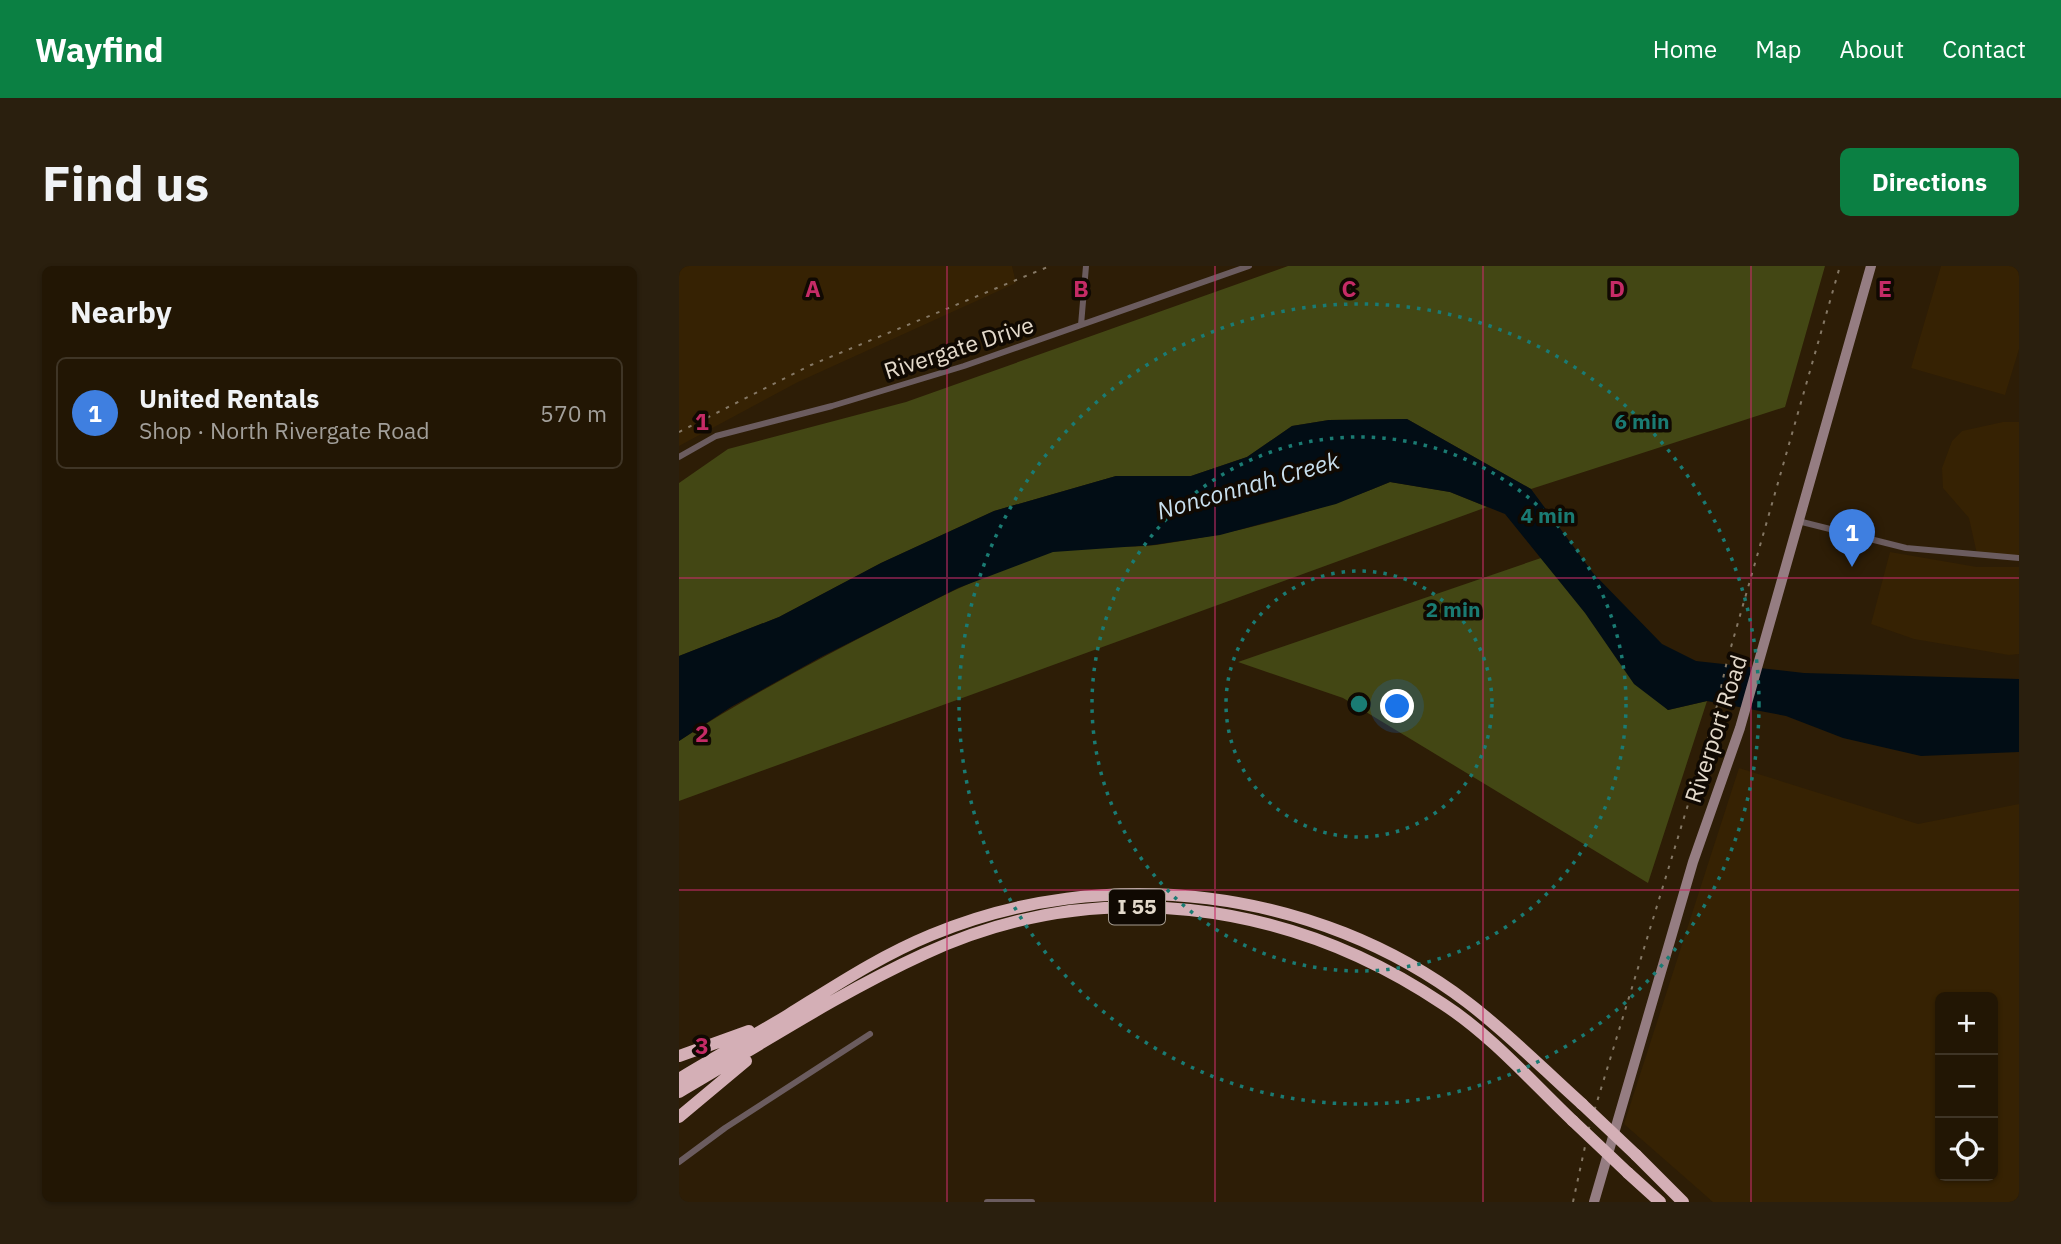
<!DOCTYPE html>
<meta charset="utf-8">
<style>
body{margin:0;font-family:"IBM Plex Sans",sans-serif;background:#2a1f0e;color:#f1f3f6}
.controls{position:absolute;right:21px;bottom:21px;display:grid;overflow:hidden;border-radius:10px;box-shadow:0 2px 5px #0004}
.controls button{width:63px;height:63px;display:grid;place-items:center;padding:0;border:0;border-bottom:2px solid #3f3526;background:#221604;color:#f1f3f6;font:35px sans-serif}
.you{position:absolute;left:719px;top:441px;width:24px;height:24px;margin:-18px;border:5px solid #fff;border-radius:50%;background:#1a73e8;box-shadow:0 0 0 10px #1a73e833}
.badge{display:grid;place-items:center;width:46px;height:46px;border-radius:50%;background:#0b8043;color:#fff;font-size:23px;font-weight:700}
.pin{position:absolute;translate:-50% -58px;filter:drop-shadow(0 2px 4px #0008)}
.pin::after{content:'';position:absolute;top:37px;width:24px;height:21px;background:inherit;clip-path:polygon(0 0,100% 0,50% 100%)}
.list{margin:0;padding:0;list-style:none}
h2{display:flex;justify-content:space-between;align-items:center;height:91px;margin:0;padding:0 28px;font-size:30px}
h2 small{font-size:23px;font-weight:400;color:#a29f9a}
.list li{display:grid;grid-template-columns:46px 1fr auto;gap:21px;align-items:center;box-sizing:border-box;height:112px;margin:0 14px 14px;padding:0 14px;border:2px solid #3f3526;border-radius:10px}
.list b{display:block;font-size:26px;white-space:nowrap}
.list p{margin:0;font-size:23px;white-space:nowrap;color:#a29f9a}
.list em{font-size:23px;font-style:normal;color:#a29f9a}
.icon{flex:none;width:38px;height:38px;fill:none;stroke:currentColor;stroke-width:2;stroke-linecap:round;stroke-linejoin:round}
.map{position:relative;flex:none;width:1340px;height:936px;overflow:hidden;border-radius:10px}
header{display:flex;align-items:center;gap:42px;box-sizing:border-box;height:98px;padding:0 35px;background:#0b8043;color:#fff}
header strong{font-size:33px}
nav{display:flex;gap:38px;margin-inline-start:auto;font-size:24px}
.intro{display:flex;align-items:center;justify-content:space-between;box-sizing:border-box;height:168px;padding:0 42px}
h1{margin:0;font-size:49px}
.button{padding:18px 32px;border-radius:10px;background:#0b8043;color:#fff;font-size:24px;font-weight:700}
main{display:flex;gap:42px;padding:0 42px}
aside{flex:1;background:#221604;border-radius:10px;box-shadow:0 2px 5px #0004}
.map>svg:first-child{display:block}
.built{fill:#362203;fill-rule:evenodd}
.green{fill:#434714}
.water{fill:#020d15}
.lines{fill:none;stroke-linecap:round;stroke-linejoin:round}
.street{stroke:#6b5c5f;stroke-width:6}
.secondary{stroke:#957d82;stroke-width:10}
.highway{stroke:#d4afb6;stroke-width:12}
.rail{stroke:#857865;stroke-width:2;stroke-dasharray:3.5 7;stroke-linecap:butt}
.highway-bridge{stroke:#d4afb6;stroke-width:12}
.grid{fill:none;stroke:#c52b66;stroke-width:2;stroke-opacity:0.55}
.ring{fill:none;stroke:#1a7b73;stroke-width:3.5;stroke-dasharray:3.5 7}
.labels{text-anchor:middle;stroke-width:7;stroke-linejoin:round;paint-order:stroke}
.shield{fill:#100902;stroke:#a49b8f;stroke-width:2}
.shield-label{font-size:21px;font-weight:bold;fill:#e4dacc}
.street-label{font-size:23px;fill:#e4dacc;stroke:#100902}
.water-label{font-size:24px;font-style:italic;fill:#c8dfee;stroke:#100902}
.grid-label{font-size:23px;text-anchor:middle;font-weight:bold;fill:#c52b66;stroke:#100902;stroke-width:7;stroke-linejoin:round;paint-order:stroke}
.centre{fill:#1a7b73;stroke:#100902;stroke-width:3.5}
.ring-label{font-size:21px;text-anchor:middle;font-weight:bold;fill:#1a7b73;stroke:#100902;stroke-width:7;stroke-linejoin:round;paint-order:stroke}
</style>
<header>
<strong>Wayfind</strong>
<nav><a>Home</a><a>Map</a><a>About</a><a>Contact</a></nav>
</header>
<div class="intro"><h1>Find us</h1><a class="button">Directions</a></div>
<main>
<aside>
<h2>Nearby<small></small></h2>
<ul class="list">
<li><span class="badge" style="background:#3f7fe0">1</span><div><b>United Rentals</b><p>Shop · North Rivergate Road</p></div><em>570 m</em></li>
</ul>
</aside>
<div class="map">
<svg width="1340" height="936" viewBox="0 0 1340 936">
<rect width="100%" height="100%" fill="#2d1d06"/>
<path class="built" d="M0,0H333L337,17L119,116L0,180Z
M1262,0H1340V83L1326,129L1232,102Z
M1324,156H1340V289L1298,288L1290,252L1264,222L1263,202L1273,175L1283,165Z
M1211,286L1298,301H1340V388L1330,389L1235,373L1192,358Z
M1060,502L1239,558L1340,538V936H1034L945,858ZM1261,731H1314V910H1261Z"/>
<path class="green" d="M609,0H1146L1106,141L852,223L728,153L650,154L613,160L568,191L512,210H437L315,245L202,297L100,351L0,390V217L49,183L227,136Z
M711,216L771,226L808,241L0,535V475C68,431 139,393 212,356C263,330 316,303 371,286C404,277 443,283 477,279C556,268 637,247 711,216Z
M862,292L989,444L1028,435L969,617L664,432L559,396Z"/>
<path class="water" d="M728,153L852,223L914,307L983,378L1017,395L1125,407L1340,413V486L1242,490L1164,472L1107,450L1028,435L989,444L955,418L906,347L826,248L771,226L711,216L657,238L541,269L474,279L374,286L279,322L142,391L52,441L0,475V390L100,351L202,297L315,245L437,210H512L568,191L613,160L650,154Z"/>
<g class="lines">
<path class="street" d="M402,59L407,0
M0,191L37,170L153,140L285,100L570,0
M1119,255L1227,282L1340,292
M0,896L46,862L191,768
M308,936H353"/>
<path class="secondary" d="M915,936L1014,596L1061,462L1192,0"/>
<path class="highway" d="M0,790L70,765
M0,813C36,791 73,771 109,749C156,720 201,690 252,669C426,596 638,622 788,736C829,767 865,804 903,838
M0,826C81,779 160,727 245,688C417,608 609,634 764,738C812,769 853,816 894,855
M0,851L67,795
M957,889L1004,936
M949,907L981,936"/>
<path class="rail" d="M0,166L132,99L371,0
M894,936L910,862L1034,457L1048,395L1161,0"/>
<path class="highway-bridge" d="M903,838L957,889
M894,855L949,907"/>
</g>
<path class="grid" d="M268,0V936M536,0V936M804,0V936M1072,0V936M0,312H1340M0,624H1340"/>
<g class="ring">
<circle cx="680" cy="438" r="133"/>
<circle cx="680" cy="438" r="267"/>
<circle cx="680" cy="438" r="400"/>
</g>
<g class="labels">
<rect class="shield" x="430" y="623.5" width="56" height="35" rx="5"/>
<g class="shield-label">
<text x="458" y="648">I 55</text>
</g>
<g class="street-label">
<text transform="translate(280 82) rotate(-18)" y="8">Rivergate Drive</text>
<text transform="translate(1037 463) rotate(-72)" y="8">Riverport Road</text>
</g>
<g class="water-label">
<text transform="translate(569 220) rotate(-16)" y="8">Nonconnah Creek</text>
</g>
</g>
<g class="grid-label">
<text x="134" y="31">A</text>
<text x="402" y="31">B</text>
<text x="670" y="31">C</text>
<text x="938" y="31">D</text>
<text x="1206" y="31">E</text>
<text x="23" y="164">1</text>
<text x="23" y="476">2</text>
<text x="23" y="788">3</text>
</g>
<circle cx="680" cy="438" r="10" class="centre"/>
<g class="ring-label">
<text x="963" y="163">6 min</text>
<text x="869" y="257">4 min</text>
<text x="774" y="351">2 min</text>
</g>
</svg>
<div class="controls">
<button>+</button>
<button>−</button>
<button><svg class="icon" aria-label="locate" viewBox="0 0 24 24"><circle cx="12" cy="12" r="6"/><path d="M12 2v4M12 18v4M2 12h4M18 12h4"/></svg></button>
</div>
<div class="you"></div>
<div class="pin badge" style="left:1173px;top:301px;background:#3f7fe0">1</div>
</div>
</main>
